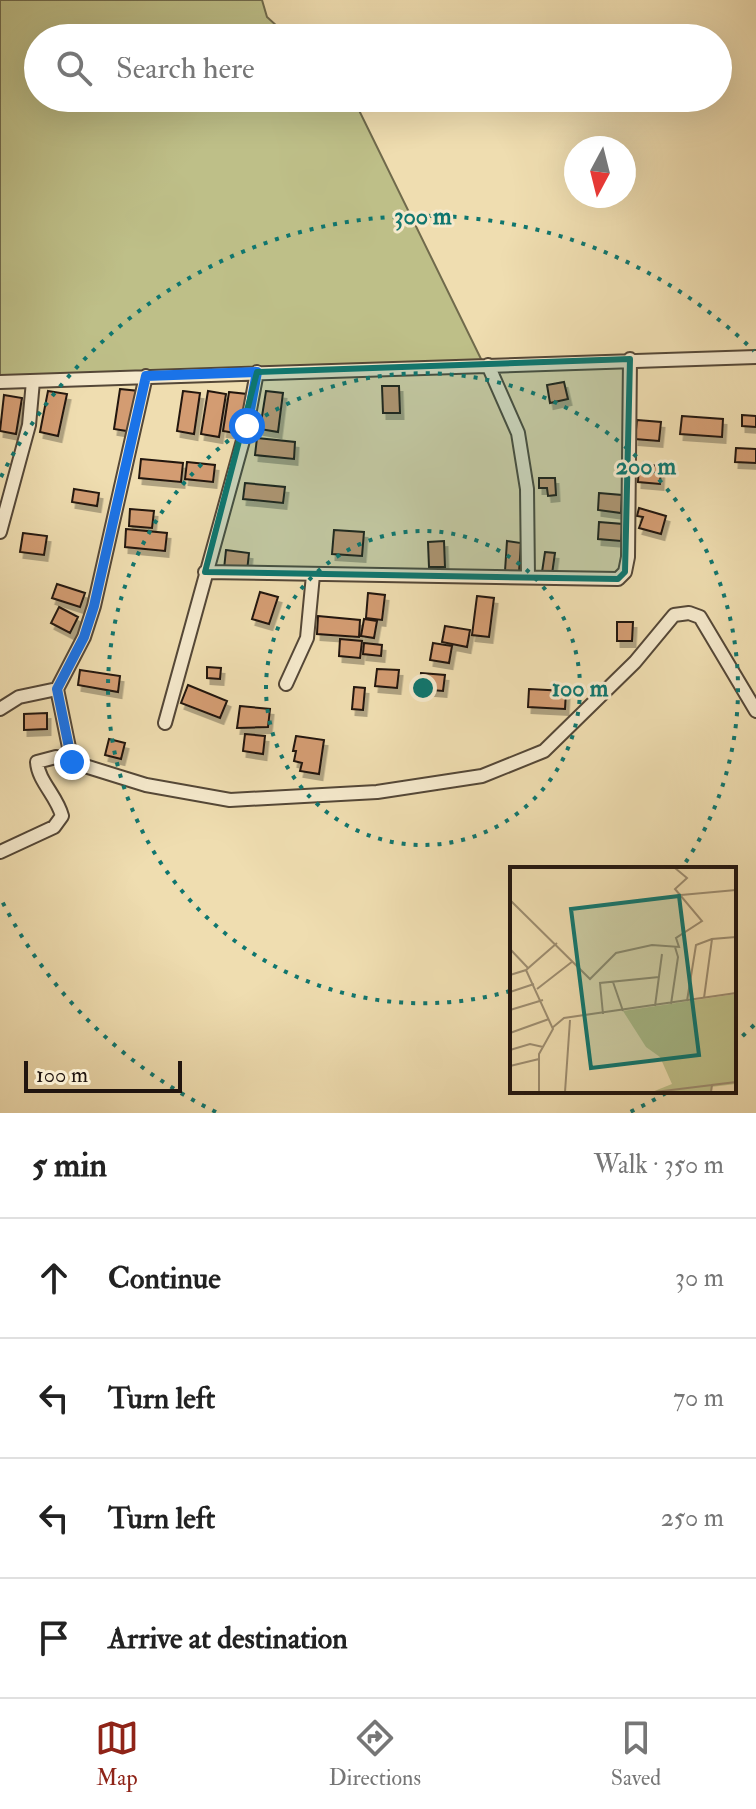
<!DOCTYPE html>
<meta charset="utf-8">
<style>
body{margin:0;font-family:"IM FELL Double Pica",serif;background:#f6f6f6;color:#222}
.compass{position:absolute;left:564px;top:136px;width:72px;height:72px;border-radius:50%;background:#fff;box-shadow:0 8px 32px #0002;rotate:187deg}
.scale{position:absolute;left:24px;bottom:20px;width:158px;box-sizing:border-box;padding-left:8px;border:4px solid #21150f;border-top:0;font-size:22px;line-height:28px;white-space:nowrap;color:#21150f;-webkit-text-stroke:6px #f5e9cc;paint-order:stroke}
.stop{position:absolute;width:24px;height:24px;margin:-18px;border:6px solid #1a73e8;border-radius:50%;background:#fff}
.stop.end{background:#1a73e8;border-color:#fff;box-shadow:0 2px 8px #0008}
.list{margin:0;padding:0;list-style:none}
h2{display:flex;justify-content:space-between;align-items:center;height:104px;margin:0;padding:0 32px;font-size:34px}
h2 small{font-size:26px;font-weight:400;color:#767676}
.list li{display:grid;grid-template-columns:52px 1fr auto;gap:24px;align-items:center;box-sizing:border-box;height:120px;padding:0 32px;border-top:2px solid #e0e0e0}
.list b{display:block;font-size:30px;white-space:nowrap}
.list em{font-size:26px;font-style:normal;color:#767676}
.icon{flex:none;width:44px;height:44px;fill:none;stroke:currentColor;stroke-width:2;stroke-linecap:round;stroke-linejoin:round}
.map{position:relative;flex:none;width:756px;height:1113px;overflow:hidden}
.search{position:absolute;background:#fff;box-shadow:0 8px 32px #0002;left:24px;right:24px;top:24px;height:88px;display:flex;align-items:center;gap:20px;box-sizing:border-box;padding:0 28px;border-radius:44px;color:#767676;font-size:30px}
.sheet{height:584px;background:#fff}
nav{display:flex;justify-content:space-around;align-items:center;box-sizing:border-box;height:112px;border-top:2px solid #e0e0e0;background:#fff;font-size:22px;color:#767676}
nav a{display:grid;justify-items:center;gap:4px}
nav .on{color:#8f2418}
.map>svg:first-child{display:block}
.green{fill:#bebf88;stroke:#706a4c;stroke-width:2}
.building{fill:#d39c72;stroke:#21150f;stroke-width:2;filter:url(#shadow)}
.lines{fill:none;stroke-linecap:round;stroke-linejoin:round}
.minor-casing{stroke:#544737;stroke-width:16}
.minor{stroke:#f5e9cc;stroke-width:12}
.route{stroke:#1a73e8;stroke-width:10}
.marked{fill:#0f766e;fill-opacity:0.2;stroke:#0f766e;stroke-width:6;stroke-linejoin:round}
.ring{fill:none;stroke:#0f766e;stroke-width:4;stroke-dasharray:4 8}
.inset-road{fill:none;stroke:#9d8d70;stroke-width:2}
.view{fill:#0f766e;fill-opacity:0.15;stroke:#0f766e;stroke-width:4}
.inset-edge{fill:none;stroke:#21150f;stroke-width:4}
.centre{fill:#0f766e;stroke:#f5e9cc;stroke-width:4}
.ring-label{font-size:24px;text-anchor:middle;font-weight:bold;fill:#0f766e;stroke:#f5e9cc;stroke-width:6;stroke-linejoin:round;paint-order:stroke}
</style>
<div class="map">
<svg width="756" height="1113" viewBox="0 0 756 1113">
<defs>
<filter id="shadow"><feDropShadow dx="3.5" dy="6" stdDeviation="0" flood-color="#0004"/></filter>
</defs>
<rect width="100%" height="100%" fill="#efddb0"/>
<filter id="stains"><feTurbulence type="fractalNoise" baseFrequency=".0025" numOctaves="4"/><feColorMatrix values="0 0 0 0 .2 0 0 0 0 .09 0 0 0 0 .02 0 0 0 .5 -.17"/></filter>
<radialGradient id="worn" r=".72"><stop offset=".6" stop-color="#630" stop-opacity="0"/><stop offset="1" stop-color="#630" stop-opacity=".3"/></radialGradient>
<path class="green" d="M0,0H262L267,17L290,38H38V98H353L485,367L0,377Z"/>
<path class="building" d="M564,382L568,399L550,403L547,385Z
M382,386H399L400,413H383Z
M120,389L139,391L133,432L114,429Z
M48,391L67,394L58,436L40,432Z
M183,391L200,393L194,434L177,431Z
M208,391L226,394L219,437L201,434Z
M266,391L283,393L278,432L260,429Z
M229,392L247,394L241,434L223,431Z
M4,395L22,398L16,434L0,431Z
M742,415L756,416V427L742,426Z
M682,416L723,419L722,437L680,434Z
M637,420L661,422L659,441L635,439Z
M257,438L295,442L294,459L255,455Z
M736,448L756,449V463L735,462Z
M141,459L183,463L181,482L139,478Z
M187,462L215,465L213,482L185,479Z
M639,464L661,466L660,484L638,482Z
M539,478H555L556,495L548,496L547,488H539Z
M245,483L285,487L283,503L243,499Z
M74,489L99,493L97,506L72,502Z
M599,493L622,495L621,513L598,510Z
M639,508L666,516L661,534L639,528L643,517L637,516Z
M130,509L154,511L152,528L129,526Z
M599,522L623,524L621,541L598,539Z
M126,529L167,533L165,551L125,547Z
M334,530L364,532L362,556L332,554Z
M23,533L47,536L44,555L20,552Z
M444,541L445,567H429L428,542Z
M507,541L521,543L519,572L505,571Z
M226,550L249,553L247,571L224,569Z
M545,552L555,553L552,574L542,572Z
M57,584L85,593L80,607L52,598Z
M260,592L278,597L269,624L252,619Z
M368,593L385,595L382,620L366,618Z
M477,596L494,598L489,637L472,635Z
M59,607L78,617L70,633L51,623Z
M318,616L360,620L359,637L317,634Z
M364,619L377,621L374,638L361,636Z
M617,622H633L632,641H617Z
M445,626L470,630L467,647L442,642Z
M340,639L362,641L360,658L339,656Z
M364,643L382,645L381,656L363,654Z
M433,643L452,646L449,663L430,660Z
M207,667L221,668L220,679L207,678Z
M377,669L399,670L397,688L375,686Z
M80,670L120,676L118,692L78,685Z
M421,673L445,675L443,691L420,689Z
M188,685L227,701L220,718L181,703Z
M354,687L365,688L363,710L352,709Z
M529,689L566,691L565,709L528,707Z
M240,706L270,709L268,727L237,728Z
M47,713V729L24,730V714Z
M245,734L265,736L263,754L243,751Z
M296,736L324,740L319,774L300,771L302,763L294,761L296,751H293Z
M109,739L125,743L121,759L105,755Z"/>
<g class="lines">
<defs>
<path id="minor" d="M488,365L518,433L527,489L528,577
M0,382L756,357
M0,532L29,425L33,381
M205,572L618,579L625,572L628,557L630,359
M286,684L307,638L313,575
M0,709L19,697L57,689
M165,723L247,426L257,372
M72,762L57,689L84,637L94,606L146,376
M0,852L54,827L62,816C57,796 38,781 37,762L56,757L146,785L230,800L377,792L482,776L544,751L635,662L674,615L689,613L700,617L756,711"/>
</defs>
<use href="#minor" class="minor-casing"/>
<use href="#minor" class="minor"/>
</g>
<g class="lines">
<path class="route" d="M72,762L57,689L84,637L94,606L146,376L257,372L247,426"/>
</g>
<path class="marked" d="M630,359L625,572L618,579L205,572L257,372Z"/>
<g class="ring">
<circle cx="423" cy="688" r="157"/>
<path d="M510 991A315 315 0 1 1 681 869"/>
<path d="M754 1025A472 472 0 0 1 736 1042M666 1093A472 472 0 0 1 630 1112M216 1112A472 472 0 0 1 1 899M1 477A472 472 0 0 1 754 351"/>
</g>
<g transform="translate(510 867)">
<rect width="226" height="226" fill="#efddb0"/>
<path d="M226,127V217L201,220V225H142L162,217L150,190L136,180L113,144Z" fill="#bebf88"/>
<path class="inset-road" d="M171,28L226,23M0,33L80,112L106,86L142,78L169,80L166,71L192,54L165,22L177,11L165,1M0,82L18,101M16,103L43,162L29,187V225M0,108L16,103L47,76M103,115L113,144M27,122L63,94M0,125L24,117M194,131L202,72L226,70M177,134L186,78L202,72M161,137L168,90L165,80M145,139L152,87M0,143L33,133M93,147L90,116L149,110M42,161L54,151L226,126M0,166L39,152M0,183L20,177L33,180M0,199L29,192M55,225L60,153M145,225L202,218M201,225L202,218L226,215"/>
<path class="view" d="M169,29L189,188L81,201L61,42Z"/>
<rect width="226" height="226" class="inset-edge"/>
</g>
<circle cx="423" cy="688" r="12" class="centre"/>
<g class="ring-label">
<text x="423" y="224">300 m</text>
<text x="646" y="474">200 m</text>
<text x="580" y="696">100 m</text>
</g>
<rect width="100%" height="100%" filter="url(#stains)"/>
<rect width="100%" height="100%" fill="url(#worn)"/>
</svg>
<svg class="compass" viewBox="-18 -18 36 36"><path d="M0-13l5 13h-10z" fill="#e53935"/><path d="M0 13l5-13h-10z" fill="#767676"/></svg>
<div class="scale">100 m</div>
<div class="stop" style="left:247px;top:426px"></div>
<div class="stop end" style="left:72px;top:762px"></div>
<div class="search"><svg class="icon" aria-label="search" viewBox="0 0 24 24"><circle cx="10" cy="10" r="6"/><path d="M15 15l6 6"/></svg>Search here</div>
</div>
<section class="sheet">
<h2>5 min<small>Walk · 350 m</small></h2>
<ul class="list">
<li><svg class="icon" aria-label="ahead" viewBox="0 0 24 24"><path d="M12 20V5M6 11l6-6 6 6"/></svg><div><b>Continue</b></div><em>30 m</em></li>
<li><svg class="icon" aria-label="left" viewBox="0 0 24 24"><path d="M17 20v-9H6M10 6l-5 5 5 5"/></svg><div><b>Turn left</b></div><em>70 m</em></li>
<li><svg class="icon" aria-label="left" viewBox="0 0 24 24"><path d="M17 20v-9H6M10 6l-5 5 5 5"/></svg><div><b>Turn left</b></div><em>250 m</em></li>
<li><svg class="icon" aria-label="arrive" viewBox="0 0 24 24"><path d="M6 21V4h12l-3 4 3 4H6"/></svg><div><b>Arrive at destination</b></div></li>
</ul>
</section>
<nav>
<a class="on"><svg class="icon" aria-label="map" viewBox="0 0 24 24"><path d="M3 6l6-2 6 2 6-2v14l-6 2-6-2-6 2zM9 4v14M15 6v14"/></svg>Map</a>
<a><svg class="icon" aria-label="directions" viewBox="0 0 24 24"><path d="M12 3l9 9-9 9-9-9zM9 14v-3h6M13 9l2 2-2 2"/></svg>Directions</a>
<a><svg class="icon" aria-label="saved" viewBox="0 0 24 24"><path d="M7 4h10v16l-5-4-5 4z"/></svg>Saved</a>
</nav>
